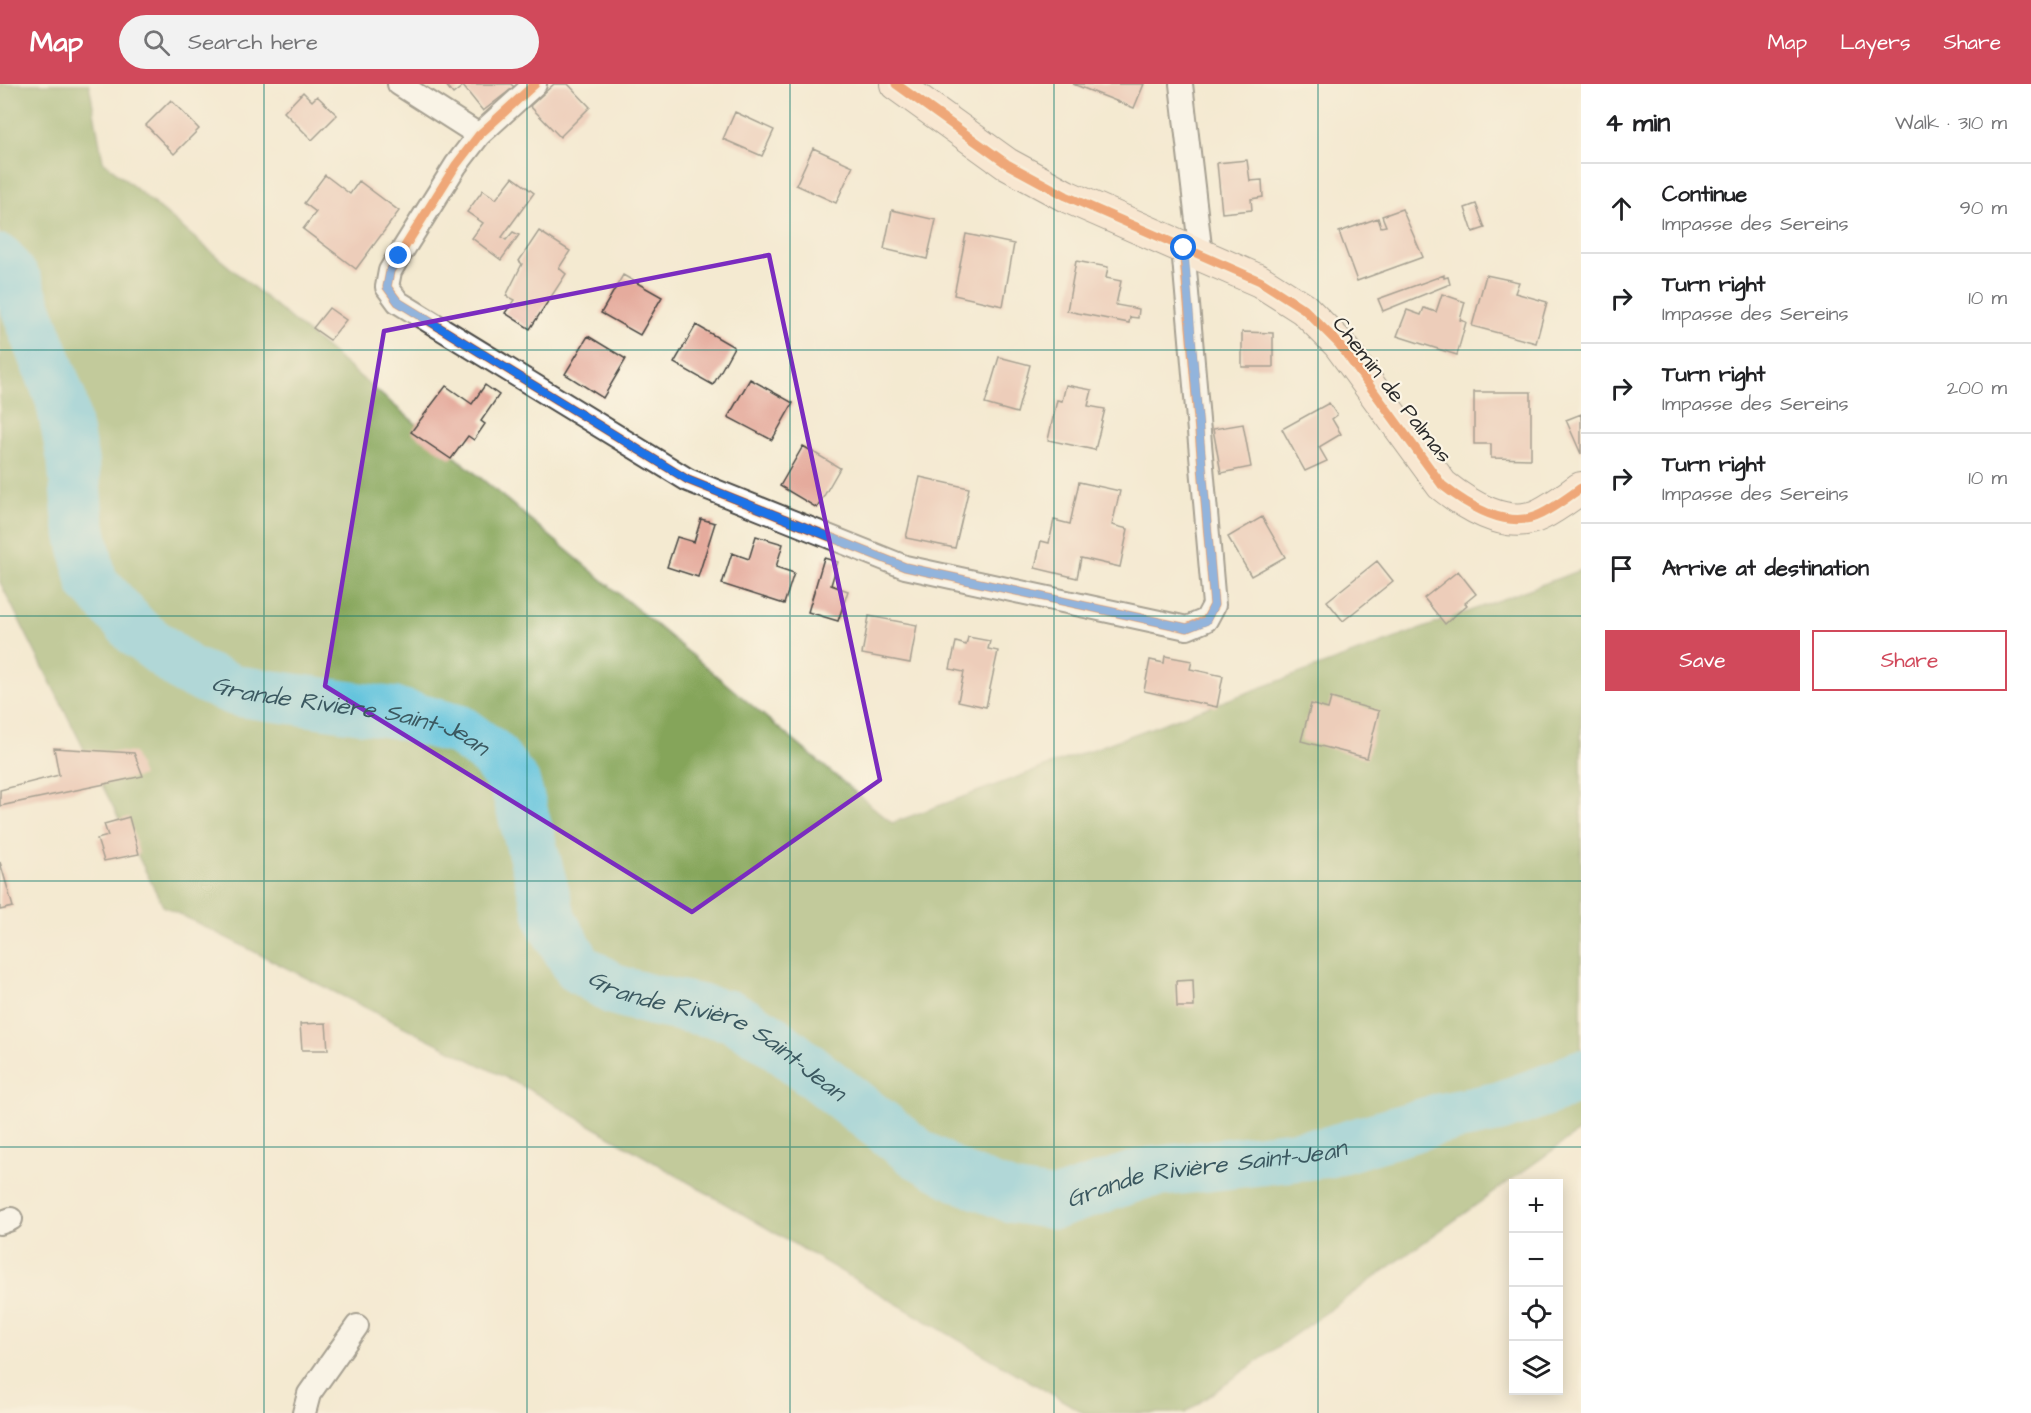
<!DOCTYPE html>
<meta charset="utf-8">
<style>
body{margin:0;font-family:"Architects Daughter",sans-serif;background:#f2f2f2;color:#202124}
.controls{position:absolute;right:18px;bottom:18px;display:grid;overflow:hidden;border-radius:0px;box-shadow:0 3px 15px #0003}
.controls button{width:54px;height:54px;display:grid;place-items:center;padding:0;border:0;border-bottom:2px solid #e0e0e0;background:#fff;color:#202124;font:30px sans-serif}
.stop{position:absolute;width:18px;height:18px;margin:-14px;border:4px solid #1a73e8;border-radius:50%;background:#fff}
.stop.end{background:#1a73e8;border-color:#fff;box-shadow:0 2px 6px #0008}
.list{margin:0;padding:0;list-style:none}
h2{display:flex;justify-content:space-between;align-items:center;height:78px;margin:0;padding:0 24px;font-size:26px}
h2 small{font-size:20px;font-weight:400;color:#757577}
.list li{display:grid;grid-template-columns:39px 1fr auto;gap:18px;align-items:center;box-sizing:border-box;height:90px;padding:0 24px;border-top:2px solid #e0e0e0}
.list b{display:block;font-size:22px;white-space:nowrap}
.list p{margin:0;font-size:20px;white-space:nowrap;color:#757577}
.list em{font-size:20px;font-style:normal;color:#757577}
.actions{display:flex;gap:12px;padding:18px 24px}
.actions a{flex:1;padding:14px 0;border:2px solid #d1495b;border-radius:0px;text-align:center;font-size:21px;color:#d1495b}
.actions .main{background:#d1495b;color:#fff}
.icon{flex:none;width:33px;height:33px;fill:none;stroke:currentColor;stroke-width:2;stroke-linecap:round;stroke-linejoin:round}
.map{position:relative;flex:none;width:1581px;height:1329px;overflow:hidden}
header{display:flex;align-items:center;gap:36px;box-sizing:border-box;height:84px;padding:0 30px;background:#d1495b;color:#fff}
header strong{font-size:28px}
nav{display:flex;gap:33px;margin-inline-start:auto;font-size:21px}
.search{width:420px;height:54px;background:#f2f2f2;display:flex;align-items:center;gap:15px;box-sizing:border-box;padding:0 21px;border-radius:33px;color:#757577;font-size:22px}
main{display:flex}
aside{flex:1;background:#fff}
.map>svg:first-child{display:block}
.forest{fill:#85a55a;stroke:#586842;stroke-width:1.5}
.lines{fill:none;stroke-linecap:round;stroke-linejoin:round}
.river{stroke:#5fc2dd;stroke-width:51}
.building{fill:#e5ab9d}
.street-casing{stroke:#494844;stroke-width:26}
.secondary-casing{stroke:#494844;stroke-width:34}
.street{stroke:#fff;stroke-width:22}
.secondary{stroke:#fde4d1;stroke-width:32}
.cycleway-casing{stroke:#fcf5e5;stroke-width:13}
.cycleway{stroke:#e8590c;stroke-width:9}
.route{stroke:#1a73e8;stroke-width:8}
.marked{fill:none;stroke:#7b2cbf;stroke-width:4.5;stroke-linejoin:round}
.grid{fill:none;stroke:#0f766e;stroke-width:1.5;stroke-opacity:0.55}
.labels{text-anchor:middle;stroke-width:4.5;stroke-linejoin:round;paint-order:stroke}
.street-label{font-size:22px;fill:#2b2b2b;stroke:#fcf5e5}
.water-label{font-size:24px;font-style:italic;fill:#3b5860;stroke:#fcf5e5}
</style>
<header>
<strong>Map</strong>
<div class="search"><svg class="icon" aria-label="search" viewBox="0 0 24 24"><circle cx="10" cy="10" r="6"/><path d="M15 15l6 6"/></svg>Search here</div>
<nav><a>Map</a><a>Layers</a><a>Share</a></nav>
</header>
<main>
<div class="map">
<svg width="1581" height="1329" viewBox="0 0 1581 1329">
<rect width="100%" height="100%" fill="#fcf5e5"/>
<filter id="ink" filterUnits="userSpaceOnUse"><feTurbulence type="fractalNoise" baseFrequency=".0167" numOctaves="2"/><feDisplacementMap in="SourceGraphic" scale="12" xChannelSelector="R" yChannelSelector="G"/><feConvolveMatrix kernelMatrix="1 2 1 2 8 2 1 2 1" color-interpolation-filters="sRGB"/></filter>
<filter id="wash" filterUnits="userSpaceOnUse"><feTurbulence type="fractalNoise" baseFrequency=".008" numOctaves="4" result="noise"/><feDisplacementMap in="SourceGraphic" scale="24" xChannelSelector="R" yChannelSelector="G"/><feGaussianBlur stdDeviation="1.35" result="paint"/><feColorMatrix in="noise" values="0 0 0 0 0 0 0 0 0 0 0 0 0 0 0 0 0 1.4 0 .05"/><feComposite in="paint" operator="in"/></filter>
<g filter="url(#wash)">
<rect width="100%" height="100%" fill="#f4ead1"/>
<path class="forest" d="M0,0H89L103,77L892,739L1581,486V1046L1185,1329H1084L530,1006L163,822L0,498Z"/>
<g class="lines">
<path class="river" id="s1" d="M0,176L17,199L61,316L73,377L78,434L92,498L137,548L188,587L237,607L396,629L459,646L492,670L515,700L552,839L579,884L615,906L651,916L731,932L768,953L918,1070L958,1092L1011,1113L1055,1120L1145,1089L1328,1068L1439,1035L1500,1023L1558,1002L1581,991"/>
</g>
<g id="blocks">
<path class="building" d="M445,0H511L514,3L483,27L463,2L453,10Z
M554,0H568L590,23L560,53L530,22Z
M1073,0H1144L1134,24Z
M303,8L312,17L317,12L337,31L312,56L284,28Z
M171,16L199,45L174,70L146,41Z
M735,28L774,46L762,72L723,55Z
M813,64L853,82L836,119L796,101Z
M1247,76L1250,97L1262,96L1263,113L1251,115L1252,126L1222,129L1217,79Z
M325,91L350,110L359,97L399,127L356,185L303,145L316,128L304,119Z
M513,93L534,109L502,153L506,156L513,148L519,151L501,176L472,154L483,139L467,128L483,106L496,115Z
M1476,120L1485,144L1473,148L1465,124Z
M1402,125L1423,173L1357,197L1339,148L1378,134L1381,143L1386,142L1382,132Z
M892,126L936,136L927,175L884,165Z
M539,147L570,167L559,184L566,190L530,245L505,229L514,216L506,212L522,180L519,177Z
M966,150L1014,160L1003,222L954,211Z
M1076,177L1108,183L1106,194L1121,197L1116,221L1139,225L1138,234L1130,233L1129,239L1067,227Z
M623,191L662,213L640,251L601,229Z
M1444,191V194L1448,193L1450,200L1383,227L1378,215Z
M1486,191L1519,198L1515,209L1547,218L1536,259L1472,242Z
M1442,210L1465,218L1460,236L1466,238L1457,271L1397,252L1407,226L1421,231L1424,224L1436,228Z
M329,224L346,236L330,256L313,244Z
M696,241L734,263L713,301L674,279Z
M1242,248L1273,249V283H1242Z
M588,252L626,275L603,314L565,290Z
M999,273L1030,281L1017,329L985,320Z
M750,295L793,319L772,356L728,333Z
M485,301L499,311L481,337L485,340L474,356L468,352L451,375L411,348L446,302L472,320Z
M1066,301L1092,306L1088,322L1105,325L1095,366L1048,356L1057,316L1062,317Z
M1474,308H1531V375L1491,374V360H1474Z
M1329,319L1337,331L1332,335L1341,350L1319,363L1327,377L1305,387L1282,345Z
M1581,330V370L1566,336Z
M1243,340L1251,383L1221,389L1213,345Z
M803,362L840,384L817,424L780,402Z
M920,393L969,404L955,464L906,454Z
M1079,398L1120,407L1112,441L1128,445L1120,483L1081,474L1077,494L1035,484L1041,457L1049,459L1054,436L1070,440Z
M1262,433L1285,473L1251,492L1228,453Z
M701,435L715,439L698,493L667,483L677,453L694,458Z
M756,452L783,460L776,483L794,489L784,520L722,500L732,469L749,475Z
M824,474L838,478L831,501L848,507L838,537L808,528Z
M1377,477L1393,497L1343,537L1327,517Z
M1458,487L1476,510L1465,519L1467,521L1445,540L1424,514Z
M869,532L917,541L910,579L862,570Z
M968,553L990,557L988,565L998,567L986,623L958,617L964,588L950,585L956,558L966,561Z
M1165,572L1192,577L1190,585L1223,592L1217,623L1144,607L1150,576L1164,579Z
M1331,614L1379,627L1367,674L1301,657L1311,620L1328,625Z
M54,664L134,669L143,692L0,722V706L59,691Z
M129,733L139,770L104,777L97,755L108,752L104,740Z
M0,778L13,823L0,826Z
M1193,896L1194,923H1177L1176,897Z
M326,939L328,966H302L300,940Z"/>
</g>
</g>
<g filter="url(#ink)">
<use href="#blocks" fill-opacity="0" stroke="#494844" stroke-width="1.5"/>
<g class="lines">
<defs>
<path id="street" d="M399,0L479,51
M535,0L479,51L456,81L399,172L390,187L387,203L398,218L688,396L905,483L1187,544L1206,536L1214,521L1183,163
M1181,0L1201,171
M0,1139L11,1135
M304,1329L309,1310L357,1242"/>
<path id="secondary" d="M896,0L1007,80L1066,112L1260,197L1304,225L1339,260L1442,401C1467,421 1508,447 1541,430C1555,423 1568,413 1581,404"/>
</defs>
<use href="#street" class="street-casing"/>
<use href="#secondary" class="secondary-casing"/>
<use href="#street" class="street"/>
<use href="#secondary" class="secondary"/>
<defs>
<path id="cycleway" d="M535,0L479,51L456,81L399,172L390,187L387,203L398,218L688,396L905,483L1187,544L1206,536L1214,521L1183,163
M896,0L1007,80L1066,112L1260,197L1304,225L1339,260L1442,401C1467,421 1508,447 1541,430C1555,423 1568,413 1581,404"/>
</defs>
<use href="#cycleway" class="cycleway-casing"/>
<use href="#cycleway" class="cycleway"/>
</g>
</g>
<g class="lines" filter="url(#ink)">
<path class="route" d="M399,172L390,187L387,203L398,218L688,396L905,483L1187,544L1206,537L1214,521L1184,164"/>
</g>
<path d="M0 0H1581V1329H0ZM769,171L880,696L692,828L325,602L384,247Z" fill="#f4ead1" fill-opacity=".55" fill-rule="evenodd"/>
<path class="marked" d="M769,171L880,696L692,828L325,602L384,247Z"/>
<path class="grid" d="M264,0V1329M527,0V1329M790,0V1329M1054,0V1329M1318,0V1329M0,266H1581M0,532H1581M0,797H1581M0,1063H1581"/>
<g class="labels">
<g class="street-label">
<text transform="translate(1393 305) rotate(52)" y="8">Chemin de Palmas</text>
</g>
<g class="water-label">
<text dy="8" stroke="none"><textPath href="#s1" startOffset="640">Grande Rivière Saint-Jean</textPath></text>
<text dy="8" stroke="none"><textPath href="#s1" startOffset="1180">Grande Rivière Saint-Jean</textPath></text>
<text dy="8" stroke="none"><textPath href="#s1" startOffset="1720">Grande Rivière Saint-Jean</textPath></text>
</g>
</g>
</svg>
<div class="controls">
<button>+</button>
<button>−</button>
<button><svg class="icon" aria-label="locate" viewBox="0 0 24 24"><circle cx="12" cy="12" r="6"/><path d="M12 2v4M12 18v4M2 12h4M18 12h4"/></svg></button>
<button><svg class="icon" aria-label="layers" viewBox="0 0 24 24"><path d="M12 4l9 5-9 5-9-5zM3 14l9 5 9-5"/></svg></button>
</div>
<div class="stop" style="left:1184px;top:164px"></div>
<div class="stop end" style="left:399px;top:172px"></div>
</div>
<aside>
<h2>4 min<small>Walk · 310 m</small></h2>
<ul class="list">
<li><svg class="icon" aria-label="ahead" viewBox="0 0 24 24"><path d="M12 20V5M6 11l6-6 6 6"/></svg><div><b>Continue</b><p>Impasse des Sereins</p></div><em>90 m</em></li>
<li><svg class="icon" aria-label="right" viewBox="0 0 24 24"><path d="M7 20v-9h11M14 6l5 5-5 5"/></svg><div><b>Turn right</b><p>Impasse des Sereins</p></div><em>10 m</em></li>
<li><svg class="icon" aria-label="right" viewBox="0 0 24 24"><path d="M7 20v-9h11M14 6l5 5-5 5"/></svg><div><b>Turn right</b><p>Impasse des Sereins</p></div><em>200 m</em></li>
<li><svg class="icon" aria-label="right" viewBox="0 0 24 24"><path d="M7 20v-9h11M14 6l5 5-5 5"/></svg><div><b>Turn right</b><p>Impasse des Sereins</p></div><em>10 m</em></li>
<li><svg class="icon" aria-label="arrive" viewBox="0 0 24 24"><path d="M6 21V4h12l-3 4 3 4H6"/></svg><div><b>Arrive at destination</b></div></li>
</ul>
<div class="actions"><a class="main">Save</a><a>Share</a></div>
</aside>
</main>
